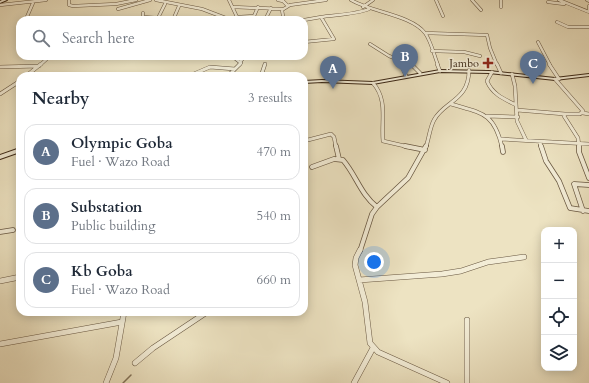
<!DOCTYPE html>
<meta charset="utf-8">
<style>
body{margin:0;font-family:Cardo,serif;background:#f6f6f7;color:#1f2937}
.controls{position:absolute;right:12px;bottom:12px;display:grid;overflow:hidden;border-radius:8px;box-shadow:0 2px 10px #0003}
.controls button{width:36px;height:36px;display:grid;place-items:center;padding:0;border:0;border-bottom:1px solid #e0e1e3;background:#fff;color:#1f2937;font:20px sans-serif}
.you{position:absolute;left:374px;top:262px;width:14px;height:14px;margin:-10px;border:3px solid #fff;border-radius:50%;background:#1a73e8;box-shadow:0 0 0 6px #1a73e833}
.badge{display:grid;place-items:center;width:26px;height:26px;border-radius:50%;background:#0f766e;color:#fff;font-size:13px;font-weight:700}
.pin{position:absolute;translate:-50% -33px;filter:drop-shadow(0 1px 2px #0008)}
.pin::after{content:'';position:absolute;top:21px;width:14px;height:12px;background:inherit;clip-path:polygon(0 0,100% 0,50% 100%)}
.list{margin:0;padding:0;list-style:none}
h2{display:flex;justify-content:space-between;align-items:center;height:52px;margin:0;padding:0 16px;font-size:17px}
h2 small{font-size:13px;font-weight:400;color:#747a83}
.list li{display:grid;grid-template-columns:26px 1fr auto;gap:12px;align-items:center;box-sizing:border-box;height:56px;margin:0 8px 8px;padding:0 8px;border:1px solid #e0e1e3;border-radius:12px}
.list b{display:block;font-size:15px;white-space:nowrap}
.list p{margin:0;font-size:13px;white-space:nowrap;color:#747a83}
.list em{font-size:13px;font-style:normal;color:#747a83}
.icon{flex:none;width:22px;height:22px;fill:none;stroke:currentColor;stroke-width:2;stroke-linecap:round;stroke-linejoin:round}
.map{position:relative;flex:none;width:589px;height:383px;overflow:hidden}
.search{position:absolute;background:#fff;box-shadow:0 2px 10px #0003;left:16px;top:16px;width:292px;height:44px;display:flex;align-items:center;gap:10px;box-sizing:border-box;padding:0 14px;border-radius:12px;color:#747a83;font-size:15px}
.panel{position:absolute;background:#fff;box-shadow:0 2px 10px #0003;left:16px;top:72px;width:292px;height:244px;border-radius:12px}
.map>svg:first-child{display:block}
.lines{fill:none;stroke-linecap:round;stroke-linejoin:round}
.stream{stroke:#82725a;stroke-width:1.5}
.street-far3-casing{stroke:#685741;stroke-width:3.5}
.street-far2-casing{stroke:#685741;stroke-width:4}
.street-far1-casing{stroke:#685741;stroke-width:5.5}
.street-casing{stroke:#685741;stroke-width:6}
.secondary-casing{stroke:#3c2816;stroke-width:2}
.street-far3{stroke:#f3edd7;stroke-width:2.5}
.street-far2{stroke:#f3edd7;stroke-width:3}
.street-far1{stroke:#f3edd7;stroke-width:4}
.street{stroke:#f3edd7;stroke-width:5}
.secondary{fill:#f3edd7;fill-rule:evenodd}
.poi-dot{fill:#8f2418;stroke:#f3edd7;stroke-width:1.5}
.labels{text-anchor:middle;stroke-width:3;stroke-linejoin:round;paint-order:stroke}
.far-poi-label{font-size:11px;fill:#3c2816;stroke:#f3edd7;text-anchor:end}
</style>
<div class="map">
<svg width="589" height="383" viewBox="0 0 589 383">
<rect width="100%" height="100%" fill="#ede3c2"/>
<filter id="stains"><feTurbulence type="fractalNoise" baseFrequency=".005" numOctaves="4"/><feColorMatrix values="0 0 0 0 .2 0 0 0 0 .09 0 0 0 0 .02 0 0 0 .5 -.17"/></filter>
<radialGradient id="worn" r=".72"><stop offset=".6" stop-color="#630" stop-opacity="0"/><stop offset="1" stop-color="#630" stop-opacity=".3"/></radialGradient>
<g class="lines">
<path class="stream" d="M123,383L131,375"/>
<defs>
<path id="street-far3" d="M69,0V5L73,6L116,4L136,0
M156,0L202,9L231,20
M229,0L237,17L234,20
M278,0L283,1L288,6
M351,0C371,12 411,15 425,33C431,41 434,55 438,65
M436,0L443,16
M472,0L481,10
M501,0V7
M559,0L589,12
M587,0L589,1
M548,2L564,4
M33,3L26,19H48
M0,5L46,0
M589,6V10
M233,7L283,9
M363,7L373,0
M118,9L150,0
M143,13V17L158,18L165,4
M237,17L254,16L258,7
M321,17C335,15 358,14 369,9
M173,20L179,6
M212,20L218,16
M265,20L271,8
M281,20L283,16L282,10L290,5L326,0
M304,20L321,17L334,39L304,42
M557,22L568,27H589
M304,23L305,26
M425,33L487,35L490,48L497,65
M538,42L550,65
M370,44L389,56L412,65
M432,51L464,52L480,56
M232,56L241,63L239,65
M93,57L108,56
M401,60L402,65
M241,61L245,56
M40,65L49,57L94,56"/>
<path id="street-far2" d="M401,64L406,76
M411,64L420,73
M437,64L440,71
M497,64L501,73
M549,64L559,79
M0,67L39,66
M492,72L487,81C492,94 504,99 516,105
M512,74L515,86L517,121L526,140
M26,76L41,64
M189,76L210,67L235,69
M228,76L240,64
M261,76L265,64
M555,79L583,111L580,114H565L564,116L578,138L579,147
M373,83C388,100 381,120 383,141L409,147
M0,94L20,81
M451,104C481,113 494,112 502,147
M517,110L565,114
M583,113L589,114
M487,116L518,117
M501,139L589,144
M304,141L331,134L334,137L336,147
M540,142L541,147
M426,147C429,138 430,127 434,120C444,101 469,101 469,70"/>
<path id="street-far1" d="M336,146L339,159
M405,146L425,150
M502,146L503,152
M541,146L546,161L559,181L570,208L589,211
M579,146V152L589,178
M312,167L334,159L343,160C356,175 361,195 377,207
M583,211L574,184L589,185
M0,232L13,230
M360,251L372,214L377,207L408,178L426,146"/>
<path id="street" d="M360,250L356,258L355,265L365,302L370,343L378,352L447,383
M359,280L442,274L461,271L488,262L524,257
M0,281L20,277
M467,320V383
M0,344L122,322
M135,363L153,348L207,312
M106,383L116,358L124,312
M354,383L373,348"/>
<path id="secondary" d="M2,0H7L0,3V1Z
M440,70L489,71L555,78L589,74V76L555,80L489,73L440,72L373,84L322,82L304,83V81L322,80L373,82Z
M20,148V152L0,159V155Z"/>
</defs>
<use href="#street-far3" class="street-far3-casing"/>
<use href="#street-far2" class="street-far2-casing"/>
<use href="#street-far1" class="street-far1-casing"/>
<use href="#street" class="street-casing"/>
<use href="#secondary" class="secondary-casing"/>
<use href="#street-far3" class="street-far3"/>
<use href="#street-far2" class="street-far2"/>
<use href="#street-far1" class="street-far1"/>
<use href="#street" class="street"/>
<use href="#secondary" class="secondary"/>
</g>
<path class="poi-dot" d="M486 57h4v4h4v4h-4v4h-4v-4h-4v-4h4z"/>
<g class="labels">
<g class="far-poi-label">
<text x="479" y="67">Jambo</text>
</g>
</g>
<rect width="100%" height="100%" filter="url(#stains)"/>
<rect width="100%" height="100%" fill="url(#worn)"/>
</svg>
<div class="controls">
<button>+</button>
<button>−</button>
<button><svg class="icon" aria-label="locate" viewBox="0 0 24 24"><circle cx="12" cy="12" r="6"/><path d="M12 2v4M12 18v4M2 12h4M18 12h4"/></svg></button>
<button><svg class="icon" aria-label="layers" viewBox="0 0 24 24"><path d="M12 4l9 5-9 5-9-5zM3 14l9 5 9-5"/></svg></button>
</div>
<div class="you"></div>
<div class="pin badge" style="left:333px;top:89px;background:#5c6f8a">A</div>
<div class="pin badge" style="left:405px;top:77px;background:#5c6f8a">B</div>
<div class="pin badge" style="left:533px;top:84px;background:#5c6f8a">C</div>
<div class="search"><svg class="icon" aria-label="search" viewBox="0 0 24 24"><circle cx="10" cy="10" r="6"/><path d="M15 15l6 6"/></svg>Search here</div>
<section class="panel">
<h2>Nearby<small>3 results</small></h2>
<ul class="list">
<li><span class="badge" style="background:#5c6f8a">A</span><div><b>Olympic Goba</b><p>Fuel · Wazo Road</p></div><em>470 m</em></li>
<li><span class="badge" style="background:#5c6f8a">B</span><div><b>Substation</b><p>Public building</p></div><em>540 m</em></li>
<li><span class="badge" style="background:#5c6f8a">C</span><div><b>Kb Goba</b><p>Fuel · Wazo Road</p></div><em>660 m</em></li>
</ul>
</section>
</div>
